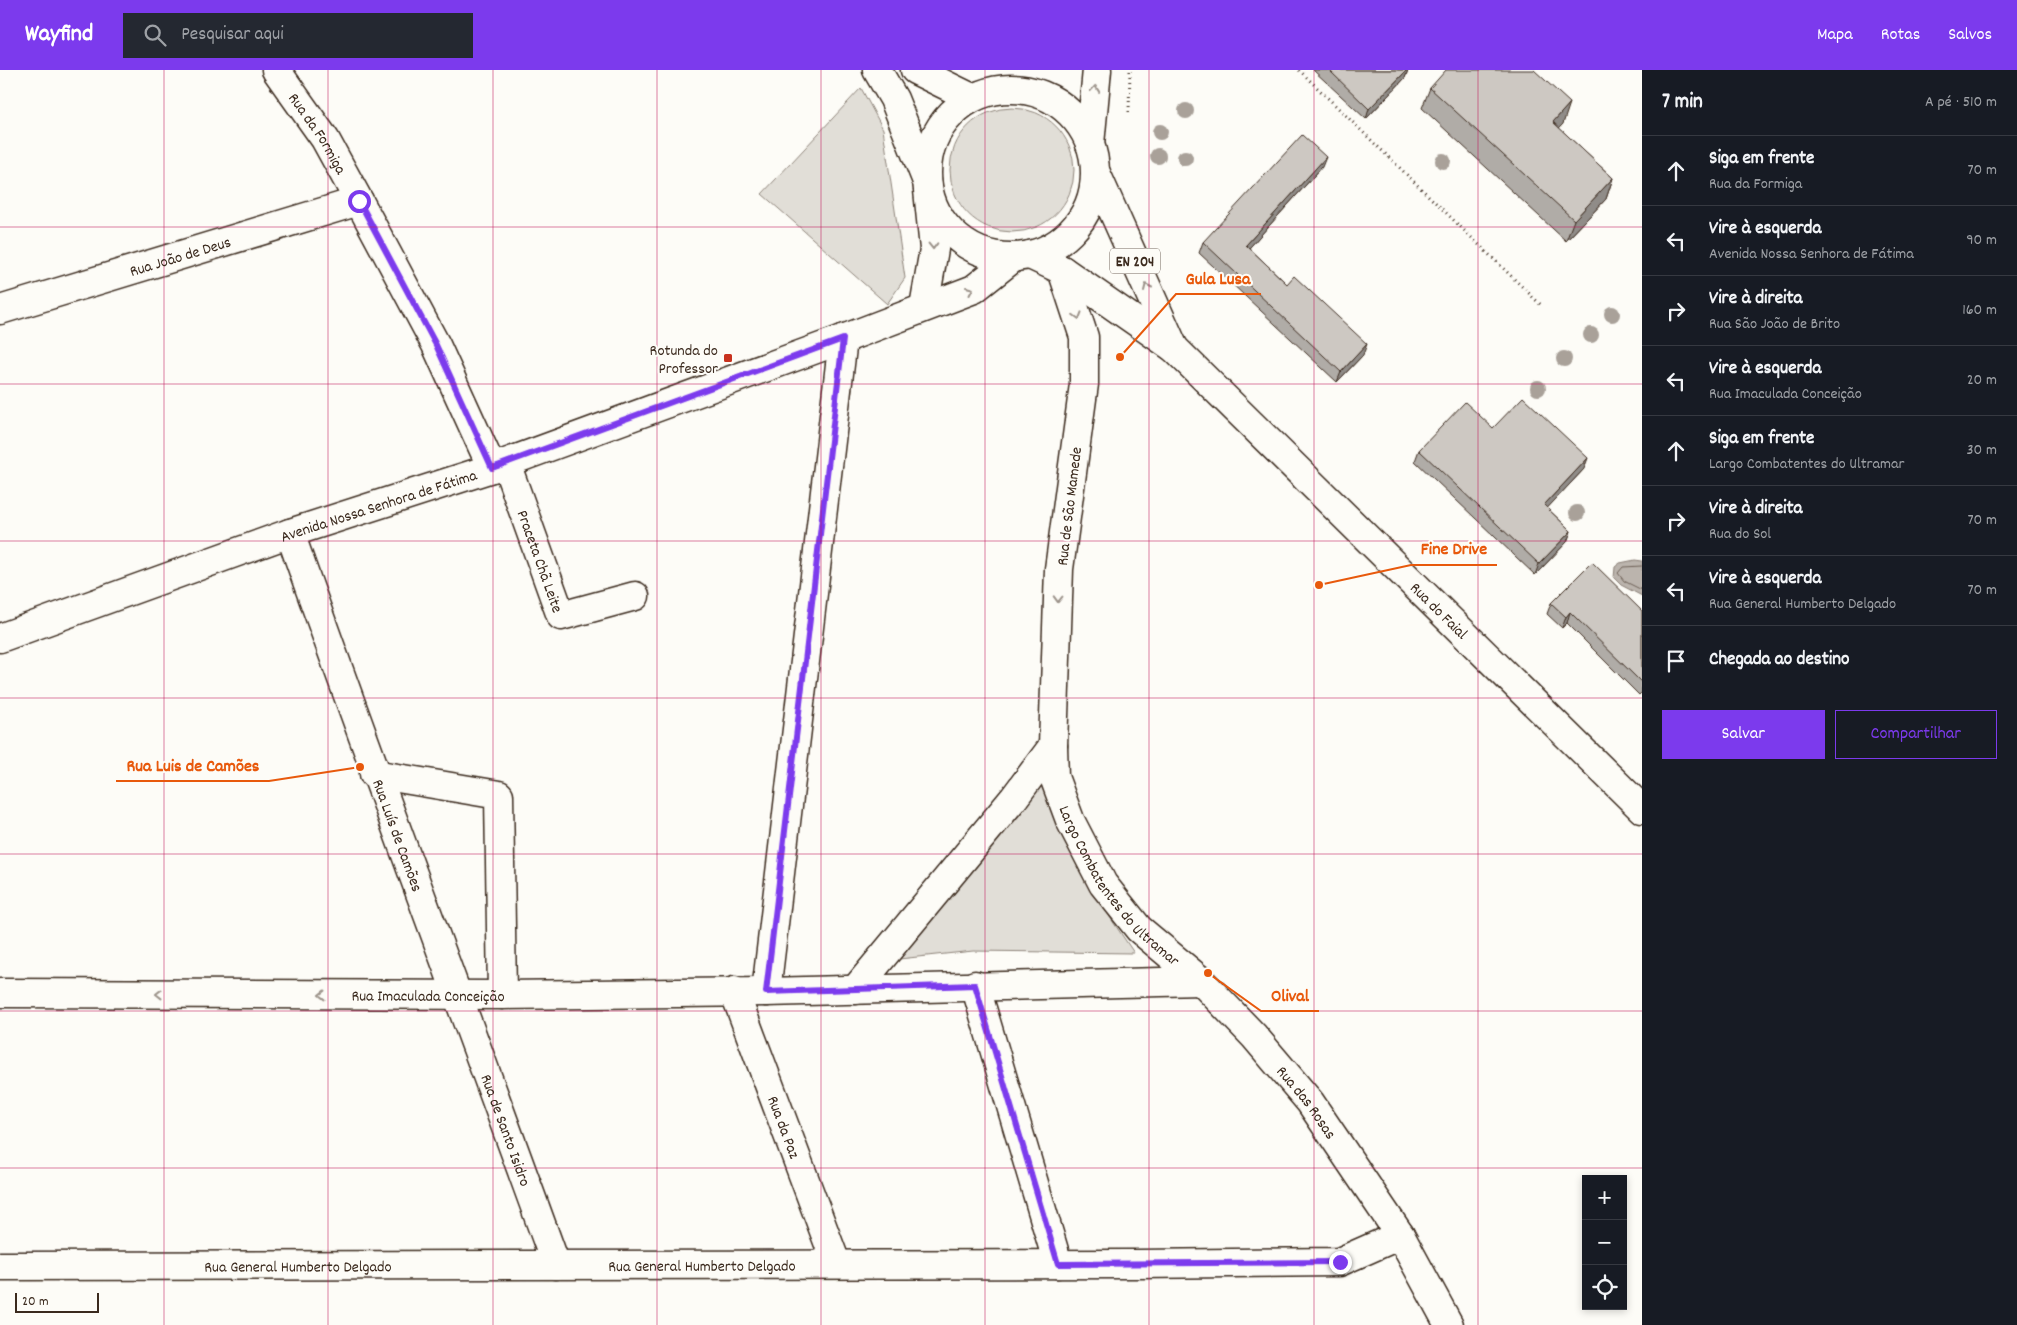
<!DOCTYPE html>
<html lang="pt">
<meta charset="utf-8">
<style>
body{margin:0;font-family:Dekko,sans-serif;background:#242831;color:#f1f3f6}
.controls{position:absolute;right:15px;bottom:15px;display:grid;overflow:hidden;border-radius:0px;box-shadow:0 2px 8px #0003}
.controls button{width:45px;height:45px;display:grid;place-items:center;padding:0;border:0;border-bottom:1px solid #363941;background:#171b24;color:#f1f3f6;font:25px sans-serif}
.scale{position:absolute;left:15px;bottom:12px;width:84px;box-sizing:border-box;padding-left:5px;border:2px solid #3b2a1e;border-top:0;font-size:14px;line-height:18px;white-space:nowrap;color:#3b2a1e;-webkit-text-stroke:4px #fdfcf7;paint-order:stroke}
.stop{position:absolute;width:15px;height:15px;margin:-11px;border:4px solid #7c3aed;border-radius:50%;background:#fff}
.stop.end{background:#7c3aed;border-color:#fff;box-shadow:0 1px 5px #0008}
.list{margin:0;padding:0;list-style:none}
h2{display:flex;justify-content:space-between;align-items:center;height:65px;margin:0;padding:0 20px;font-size:21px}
h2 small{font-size:16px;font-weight:400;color:#9ea1a6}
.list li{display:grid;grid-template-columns:32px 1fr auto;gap:15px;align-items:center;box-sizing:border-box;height:70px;padding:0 20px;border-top:1px solid #363941}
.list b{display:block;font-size:19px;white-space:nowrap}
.list p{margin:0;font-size:16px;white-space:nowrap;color:#9ea1a6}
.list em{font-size:16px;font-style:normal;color:#9ea1a6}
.actions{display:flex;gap:10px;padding:15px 20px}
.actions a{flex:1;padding:11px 0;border:1px solid #7c3aed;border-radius:0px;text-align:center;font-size:18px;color:#7c3aed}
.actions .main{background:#7c3aed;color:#fff}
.icon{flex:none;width:28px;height:28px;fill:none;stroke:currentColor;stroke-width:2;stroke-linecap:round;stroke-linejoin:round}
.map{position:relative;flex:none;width:1642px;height:1255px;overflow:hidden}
header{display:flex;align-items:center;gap:30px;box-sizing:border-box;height:70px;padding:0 25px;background:#7c3aed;color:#fff}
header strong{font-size:24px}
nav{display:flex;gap:28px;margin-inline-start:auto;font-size:18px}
.search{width:350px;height:45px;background:#242831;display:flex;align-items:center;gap:12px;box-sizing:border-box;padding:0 18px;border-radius:0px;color:#9ea1a6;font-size:19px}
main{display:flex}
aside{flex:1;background:#171b24}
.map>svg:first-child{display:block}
.green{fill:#e1ded7;stroke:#8e847a}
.water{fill:#bbb4ad;stroke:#887d74}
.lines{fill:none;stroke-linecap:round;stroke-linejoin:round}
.shore{stroke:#6e6157;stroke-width:1}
.minor-casing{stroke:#3b2a1e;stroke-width:31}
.major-casing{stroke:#3b2a1e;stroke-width:31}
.path{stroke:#3b2a1e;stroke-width:3;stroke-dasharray:1 4;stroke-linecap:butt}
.minor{stroke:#fdfcf7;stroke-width:28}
.major{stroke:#fdfcf7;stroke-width:28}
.tree{fill:#a9a199}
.wall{fill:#b0aca7;stroke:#3b2a1e}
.shaded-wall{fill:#908c88;stroke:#3b2a1e}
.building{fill:#cdc8c2;stroke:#3b2a1e}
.oneway{stroke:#9c938a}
.route{stroke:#7c3aed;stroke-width:6}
.grid{fill:none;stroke:#c2185b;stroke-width:1;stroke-opacity:0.55}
.poi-dot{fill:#c8321e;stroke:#fdfcf7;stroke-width:2}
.labels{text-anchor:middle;stroke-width:4;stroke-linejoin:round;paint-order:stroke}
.shield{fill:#fdfcf7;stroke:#75695f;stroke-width:1}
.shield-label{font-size:15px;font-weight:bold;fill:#3b2a1e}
.street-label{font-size:16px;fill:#3b2a1e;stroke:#fdfcf7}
.poi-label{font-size:16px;fill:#3b2a1e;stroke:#fdfcf7;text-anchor:end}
.leader{fill:none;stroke:#e8590c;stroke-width:2}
.callout-dot{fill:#e8590c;stroke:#fdfcf7;stroke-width:2}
.callout-label{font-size:18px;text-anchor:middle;font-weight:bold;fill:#e8590c;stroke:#fdfcf7;stroke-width:4;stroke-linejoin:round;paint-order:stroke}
</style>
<header>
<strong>Wayfind</strong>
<div class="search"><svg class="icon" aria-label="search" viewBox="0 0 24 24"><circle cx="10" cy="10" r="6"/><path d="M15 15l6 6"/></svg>Pesquisar aqui</div>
<nav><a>Mapa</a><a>Rotas</a><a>Salvos</a></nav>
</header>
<main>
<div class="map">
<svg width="1642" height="1255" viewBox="0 0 1642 1255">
<rect width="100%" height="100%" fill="#fdfcf7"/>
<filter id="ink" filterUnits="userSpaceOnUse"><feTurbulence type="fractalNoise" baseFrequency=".02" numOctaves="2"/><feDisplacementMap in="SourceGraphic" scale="10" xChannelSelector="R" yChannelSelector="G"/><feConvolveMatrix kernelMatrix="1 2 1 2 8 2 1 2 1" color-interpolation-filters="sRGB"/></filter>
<g filter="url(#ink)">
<path class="green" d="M861,18L883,59L905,208L887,234L762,124Z
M950 100a62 62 0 1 1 124 0a62 62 0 1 1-124 0Z
M1042,710L1060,763L1087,813L1134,883L973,881L890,890Z"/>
<path class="water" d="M1635,490L1642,491V526L1621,515L1614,508L1615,497L1620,493Z"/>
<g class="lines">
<path class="shore" d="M1642,496L1623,497L1618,503L1624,511L1642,520"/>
<defs>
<g id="minor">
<path id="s1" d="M276,0L325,69L359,131L436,275L492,398"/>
<path id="s2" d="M1062,200L1084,267V314L1059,499L1053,676L1054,707L1070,750L1103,814L1139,859L1201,911L1254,966L1310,1032L1400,1165L1449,1255"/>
<path d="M924,237L934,179L927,110"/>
<path id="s3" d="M0,240L359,131"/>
<path id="s4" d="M506,393L561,546L635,526"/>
<path id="s5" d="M290,463C376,708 468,951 556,1195"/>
<path id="s6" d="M0,568L290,463L492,398L843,269L974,219L1013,188"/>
<path d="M374,704L499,725L502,925"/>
<path d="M975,915L1058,1194"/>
<path d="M855,920L1014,728L1053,676"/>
<path id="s7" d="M734,921L836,1193"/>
<path d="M766,922L843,269"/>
<path id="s8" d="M0,923L502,925L766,922L1201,911"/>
<path id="s9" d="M0,1196L1138,1194L1339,1192L1400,1165"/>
</g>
<g id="major">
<path d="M877,0L894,29L926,109"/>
<path d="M915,0L970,27"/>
<circle cx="1011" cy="103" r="84"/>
<path d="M1090,74L1097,0"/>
<path d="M1096,103L1174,278"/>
<path id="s10" d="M1030,185L1062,200L1174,278L1642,739"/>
</g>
</defs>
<use href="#minor" class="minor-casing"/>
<use href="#major" class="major-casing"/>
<path class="path" d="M1299,0L1542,236
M1129,42L1130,0"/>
<use href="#minor" class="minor"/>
<use href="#major" class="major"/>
</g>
<g class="tree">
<circle cx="1186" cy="41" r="8"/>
<circle cx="1160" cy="62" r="8"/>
<circle cx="1158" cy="86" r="8"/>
<circle cx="1185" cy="88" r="8"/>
<circle cx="1443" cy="91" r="8"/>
<circle cx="1612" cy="244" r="8"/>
<circle cx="1591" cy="265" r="8"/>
<circle cx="1564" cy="289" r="8"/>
<circle cx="1538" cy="318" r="8"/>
<circle cx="1577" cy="443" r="8"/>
</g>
<path class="wall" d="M1313,0H1408L1405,8L1366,49Z
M1430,18L1563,54L1559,58L1613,108L1606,129L1566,171L1422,38Z
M1322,97L1249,178L1287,214L1363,285L1337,312L1199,183L1203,172Z
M1493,358L1584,399L1547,438L1571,461L1567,472L1535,505L1415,391L1419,380Z
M1551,533L1642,541V622L1639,625L1567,553L1562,558L1547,544Z"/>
<path class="shaded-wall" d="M1407,0H1408L1405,8L1366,49L1369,39Z
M1570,33L1563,54L1545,73L1553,52Z
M1326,87L1322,97L1242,186L1246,175Z
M1613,108L1606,129L1566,171L1574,150Z
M1367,274L1363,285L1337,312L1341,302Z
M1588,388L1584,399L1540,446L1544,435Z
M1571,461L1567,472L1535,505L1539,494Z
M1570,542L1567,553L1562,558L1566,547Z"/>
<path class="building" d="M1329,0H1407L1369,39Z
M1446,0H1534L1570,33L1553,52L1613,108L1574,150L1430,18Z
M1302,65L1326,87L1246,175L1287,214L1294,206L1367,274L1341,302L1203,172Z
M1523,327L1588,388L1544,435L1571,461L1539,494L1419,380L1465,332L1493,358Z
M1592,492L1642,541V613L1570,542L1566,547L1551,533Z"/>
<defs><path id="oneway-chevron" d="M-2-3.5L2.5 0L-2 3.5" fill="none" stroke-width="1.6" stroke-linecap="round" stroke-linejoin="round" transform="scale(1.25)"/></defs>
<g class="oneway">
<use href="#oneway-chevron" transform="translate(1095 19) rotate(-85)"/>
<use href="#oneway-chevron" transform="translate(933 176) rotate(89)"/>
<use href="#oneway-chevron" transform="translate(1147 217) rotate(-114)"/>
<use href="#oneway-chevron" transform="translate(970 220) rotate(-24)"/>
<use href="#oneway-chevron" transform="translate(1078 246) rotate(74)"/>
<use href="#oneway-chevron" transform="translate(1058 529) rotate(92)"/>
<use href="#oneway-chevron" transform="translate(159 924) rotate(-180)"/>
<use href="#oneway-chevron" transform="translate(322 925) rotate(-180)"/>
</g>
</g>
<g class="lines" filter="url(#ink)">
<path class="route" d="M359,131L436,275L492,398L843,269L766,922L975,915L1058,1194L1340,1192"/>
</g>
<path class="grid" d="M164,0V1255M328,0V1255M493,0V1255M657,0V1255M821,0V1255M985,0V1255M1149,0V1255M1314,0V1255M1478,0V1255M0,157H1642M0,314H1642M0,471H1642M0,628H1642M0,784H1642M0,941H1642M0,1098H1642"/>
<rect class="poi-dot" x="723" y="283" width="10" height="10" rx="2.5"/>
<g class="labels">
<rect class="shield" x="1110" y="178.5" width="50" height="25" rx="4"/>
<g class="shield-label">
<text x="1135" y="196">EN 204</text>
</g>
<g class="street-label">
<text dy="6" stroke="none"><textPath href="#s1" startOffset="76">Rua da Formiga</textPath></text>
<text dy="6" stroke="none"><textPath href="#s3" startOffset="188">Rua João de Deus</textPath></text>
<text dy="6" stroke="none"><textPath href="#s6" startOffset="401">Avenida Nossa Senhora de Fátima</textPath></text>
<text transform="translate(1068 436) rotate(-83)" y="6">Rua de São Mamede</text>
<text dy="6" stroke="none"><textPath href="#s4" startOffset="104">Praceta Chã Leite</textPath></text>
<text dy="6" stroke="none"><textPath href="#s10" startOffset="545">Rua do Faial</textPath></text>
<text dy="6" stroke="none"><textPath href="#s5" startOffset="321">Rua Luís de Camões</textPath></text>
<text dy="6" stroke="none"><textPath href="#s2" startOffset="641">Largo Combatentes do Ultramar</textPath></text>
<text dy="6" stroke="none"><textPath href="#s8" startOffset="428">Rua Imaculada Conceição</textPath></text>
<text dy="6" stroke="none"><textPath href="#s2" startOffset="930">Rua das Rosas</textPath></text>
<text dy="6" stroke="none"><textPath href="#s7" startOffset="145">Rua da Paz</textPath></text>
<text dy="6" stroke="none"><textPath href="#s5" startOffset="635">Rua de Santo Isidro</textPath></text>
<text dy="6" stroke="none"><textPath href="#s9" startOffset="702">Rua General Humberto Delgado</textPath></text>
<text dy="6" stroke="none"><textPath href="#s9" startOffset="298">Rua General Humberto Delgado</textPath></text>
</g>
<g class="poi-label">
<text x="718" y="285">Rotunda do<tspan x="718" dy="18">Professor</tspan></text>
</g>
</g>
<path class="leader" d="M1120 287L1176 224H1261M1319 515L1411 495H1497M360 697L269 711H116M1208 903L1261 941H1319"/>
<g class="callout-dot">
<circle cx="1120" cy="287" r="5"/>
<circle cx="1319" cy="515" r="5"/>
<circle cx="360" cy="697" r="5"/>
<circle cx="1208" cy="903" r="5"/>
</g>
<g class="callout-label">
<text x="1218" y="214">Gula Lusa</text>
<text x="1454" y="484">Fine Drive</text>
<text x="193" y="701">Rua Luis de Camões</text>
<text x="1290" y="931">Olival</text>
</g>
</svg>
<div class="controls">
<button>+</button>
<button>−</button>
<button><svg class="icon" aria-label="locate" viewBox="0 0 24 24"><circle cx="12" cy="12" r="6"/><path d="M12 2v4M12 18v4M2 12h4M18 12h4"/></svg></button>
</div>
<div class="scale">20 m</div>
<div class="stop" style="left:359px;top:131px"></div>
<div class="stop end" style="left:1340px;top:1192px"></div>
</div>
<aside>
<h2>7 min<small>A pé · 510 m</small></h2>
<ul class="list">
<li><svg class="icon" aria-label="ahead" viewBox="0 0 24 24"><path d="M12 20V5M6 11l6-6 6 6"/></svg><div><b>Siga em frente</b><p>Rua da Formiga</p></div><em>70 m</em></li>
<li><svg class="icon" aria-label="left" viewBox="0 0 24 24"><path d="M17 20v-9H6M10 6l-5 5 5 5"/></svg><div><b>Vire à esquerda</b><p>Avenida Nossa Senhora de Fátima</p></div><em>90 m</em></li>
<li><svg class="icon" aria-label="right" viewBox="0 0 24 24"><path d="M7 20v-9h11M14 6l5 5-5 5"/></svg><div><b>Vire à direita</b><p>Rua São João de Brito</p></div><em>160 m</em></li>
<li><svg class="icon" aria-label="left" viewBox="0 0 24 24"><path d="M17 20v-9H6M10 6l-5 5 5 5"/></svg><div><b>Vire à esquerda</b><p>Rua Imaculada Conceição</p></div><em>20 m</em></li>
<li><svg class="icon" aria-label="ahead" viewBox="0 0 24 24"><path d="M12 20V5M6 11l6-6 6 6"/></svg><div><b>Siga em frente</b><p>Largo Combatentes do Ultramar</p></div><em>30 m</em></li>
<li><svg class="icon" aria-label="right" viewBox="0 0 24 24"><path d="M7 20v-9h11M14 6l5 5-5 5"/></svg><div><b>Vire à direita</b><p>Rua do Sol</p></div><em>70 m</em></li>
<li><svg class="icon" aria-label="left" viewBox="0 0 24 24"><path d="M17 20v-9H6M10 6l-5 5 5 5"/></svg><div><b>Vire à esquerda</b><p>Rua General Humberto Delgado</p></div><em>70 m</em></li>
<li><svg class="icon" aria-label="arrive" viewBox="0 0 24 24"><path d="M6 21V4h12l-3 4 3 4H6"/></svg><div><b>Chegada ao destino</b></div></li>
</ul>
<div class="actions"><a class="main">Salvar</a><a>Compartilhar</a></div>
</aside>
</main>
